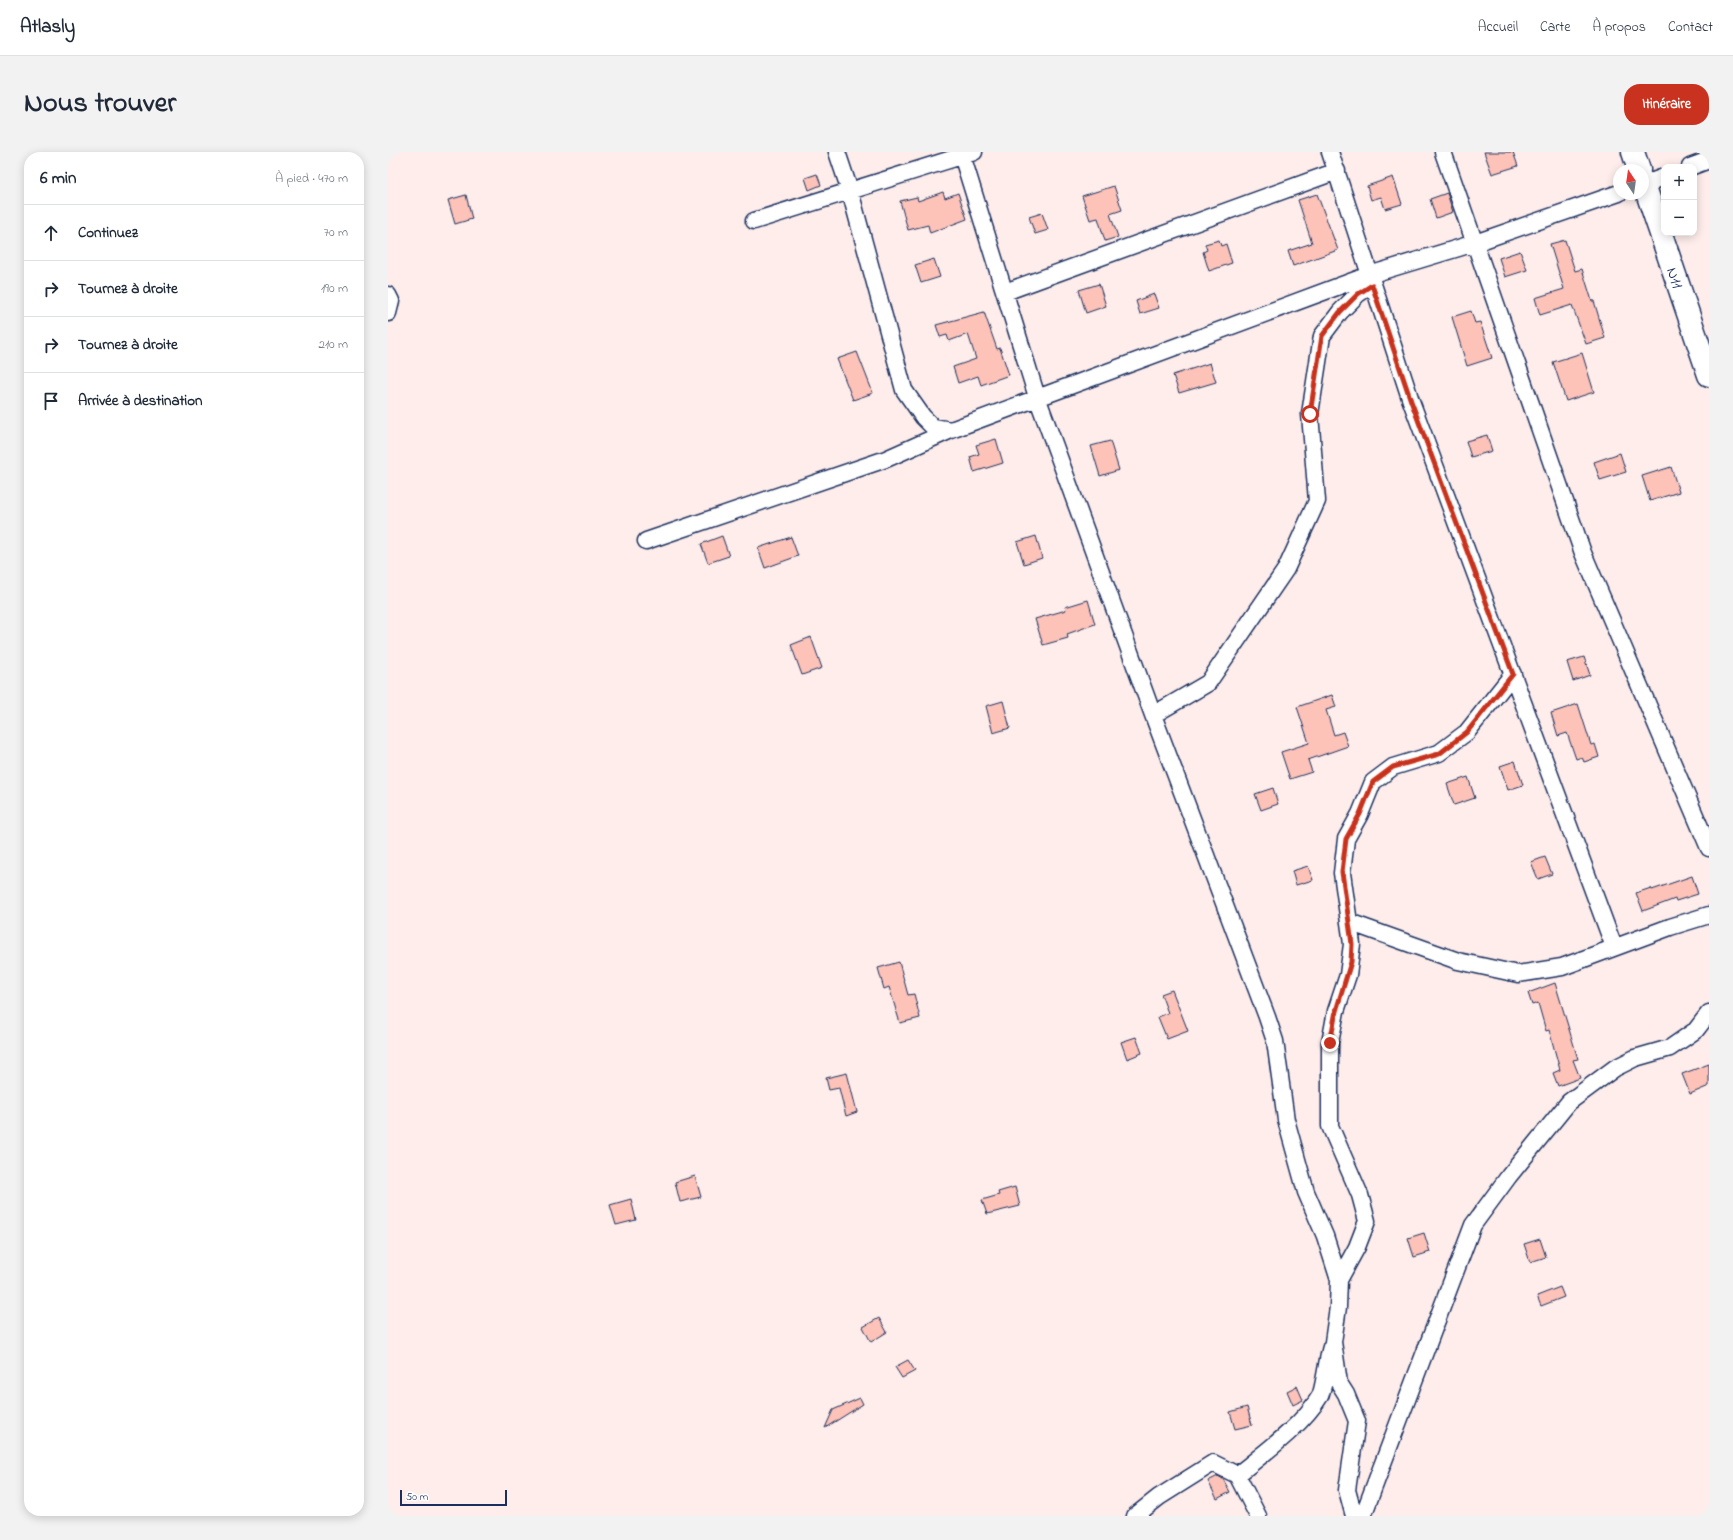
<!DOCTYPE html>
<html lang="fr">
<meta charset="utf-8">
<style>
body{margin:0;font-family:"Indie Flower",sans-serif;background:#f2f2f3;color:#1f2937}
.controls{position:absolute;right:12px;top:12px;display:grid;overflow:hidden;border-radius:8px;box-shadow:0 2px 10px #0003}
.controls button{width:36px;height:36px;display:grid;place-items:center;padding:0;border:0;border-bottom:1px solid #e0e1e3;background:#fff;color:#1f2937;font:20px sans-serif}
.compass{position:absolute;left:1225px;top:12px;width:36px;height:36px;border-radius:50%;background:#fff;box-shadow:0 2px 10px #0003;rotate:347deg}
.scale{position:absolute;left:12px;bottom:10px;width:107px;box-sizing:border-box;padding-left:4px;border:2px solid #1b2f5e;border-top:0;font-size:11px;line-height:14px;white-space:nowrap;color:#1b2f5e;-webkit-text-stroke:3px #fff;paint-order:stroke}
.stop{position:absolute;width:12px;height:12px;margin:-9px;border:3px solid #c8321e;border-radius:50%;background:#fff}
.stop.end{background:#c8321e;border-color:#fff;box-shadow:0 1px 4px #0008}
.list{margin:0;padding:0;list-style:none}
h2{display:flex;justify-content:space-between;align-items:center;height:52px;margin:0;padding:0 16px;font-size:17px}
h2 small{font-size:13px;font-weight:400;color:#747a83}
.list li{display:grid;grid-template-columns:26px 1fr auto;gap:12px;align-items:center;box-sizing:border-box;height:56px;padding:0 16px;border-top:1px solid #e0e1e3}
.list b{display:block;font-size:15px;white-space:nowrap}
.list em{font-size:13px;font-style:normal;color:#747a83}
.icon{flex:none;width:22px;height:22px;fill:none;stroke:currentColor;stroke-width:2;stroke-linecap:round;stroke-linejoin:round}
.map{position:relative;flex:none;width:1321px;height:1364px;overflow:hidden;border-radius:16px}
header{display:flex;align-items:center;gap:24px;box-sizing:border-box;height:56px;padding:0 20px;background:#fff;border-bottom:1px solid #e0e1e3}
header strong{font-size:19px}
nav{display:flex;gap:22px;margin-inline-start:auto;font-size:14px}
.intro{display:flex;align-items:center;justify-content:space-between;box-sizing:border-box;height:96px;padding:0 24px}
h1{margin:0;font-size:28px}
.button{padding:10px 18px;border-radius:16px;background:#c8321e;color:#fff;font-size:14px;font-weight:700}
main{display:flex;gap:24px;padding:0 24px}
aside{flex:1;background:#fff;border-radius:16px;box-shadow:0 2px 10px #0003}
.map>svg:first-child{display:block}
.building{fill:#fdc2b8;stroke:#1b2f5e}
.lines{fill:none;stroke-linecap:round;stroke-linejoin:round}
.street-casing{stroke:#1b2f5e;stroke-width:19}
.primary-casing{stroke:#1b2f5e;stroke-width:25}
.street{stroke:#fff;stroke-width:16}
.primary{stroke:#fff;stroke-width:22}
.route{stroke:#c8321e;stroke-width:5}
.labels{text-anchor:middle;stroke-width:3;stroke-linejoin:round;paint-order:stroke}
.street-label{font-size:16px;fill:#1b2f5e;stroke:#fff}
</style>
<header>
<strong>Atlasly</strong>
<nav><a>Accueil</a><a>Carte</a><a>À propos</a><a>Contact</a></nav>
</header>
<div class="intro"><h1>Nous trouver</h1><a class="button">Itinéraire</a></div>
<main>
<aside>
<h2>6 min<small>À pied · 470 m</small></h2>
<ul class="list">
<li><svg class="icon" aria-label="ahead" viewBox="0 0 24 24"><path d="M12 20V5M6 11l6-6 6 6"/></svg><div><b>Continuez</b></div><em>70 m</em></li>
<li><svg class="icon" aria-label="right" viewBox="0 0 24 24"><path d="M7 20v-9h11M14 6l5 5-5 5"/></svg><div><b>Tournez à droite</b></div><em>190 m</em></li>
<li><svg class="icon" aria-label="right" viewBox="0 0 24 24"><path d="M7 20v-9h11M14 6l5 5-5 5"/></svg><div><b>Tournez à droite</b></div><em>210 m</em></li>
<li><svg class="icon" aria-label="arrive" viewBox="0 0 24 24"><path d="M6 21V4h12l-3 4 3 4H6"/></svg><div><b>Arrivée à destination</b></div></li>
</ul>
</aside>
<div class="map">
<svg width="1321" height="1364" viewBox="0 0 1321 1364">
<rect width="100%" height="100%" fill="#feedea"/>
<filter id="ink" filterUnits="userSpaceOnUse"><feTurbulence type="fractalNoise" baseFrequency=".025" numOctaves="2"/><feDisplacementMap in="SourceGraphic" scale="8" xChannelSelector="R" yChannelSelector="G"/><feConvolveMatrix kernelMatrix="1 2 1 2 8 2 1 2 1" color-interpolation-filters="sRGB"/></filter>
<g filter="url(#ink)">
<path class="building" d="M1096,0H1125L1130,14L1104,22Z
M429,22L433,33L421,38L417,26Z
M1005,25L1014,52L997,57L993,45L983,48L979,34Z
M726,34L734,58L722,62L730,85L717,89L710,66L702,68L694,44Z
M555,40L557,46L570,41L579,67L542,81L540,73L520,78L512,49L529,45L530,49Z
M1059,41L1065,60L1048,66L1042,47Z
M929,42L950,98L905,114L900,99L924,91L910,48Z
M78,43L84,67L67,72L60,48Z
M654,61L660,78L647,82L641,65Z
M831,88L833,94L838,92L844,111L821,119L815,100L819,98L817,92Z
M1177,88L1187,119L1194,117L1204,149H1206L1217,186L1198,192L1184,153L1152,163L1147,146L1176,137L1162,92Z
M1132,99L1139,118L1117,125L1111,106Z
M546,107L552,125L533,131L527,113Z
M711,132L718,154L698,161L691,138Z
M766,142L771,156L752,162L748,149Z
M1083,159L1087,171L1092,170L1104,206L1079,214L1064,165Z
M596,160L609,197L612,196L621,223L593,233L590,224L570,231L565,215L588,207L580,182L561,189L559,183L552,185L548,173Z
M469,200L485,241L465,248L449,207Z
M1194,201L1206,240L1178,249L1165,210Z
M822,211L828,230L791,241L785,223Z
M1099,283L1104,299L1083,305L1078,289Z
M608,287L615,311L586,320L582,305L591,302L588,293Z
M722,289L731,318L712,324L703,294Z
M1232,301L1238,320L1212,328L1206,310Z
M1283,315L1291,340L1262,349L1254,324Z
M334,384L341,404L320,411L313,392Z
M648,384L654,406L636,412L629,390Z
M403,385L410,404L377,416L370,396Z
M700,448L707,472L679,482L680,486L655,493L647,467L678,458L677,455Z
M423,485L434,516L414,523L403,493Z
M1196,505L1202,523L1185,529L1179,510Z
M944,543L948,555L938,558L946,583L955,580L960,594L920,608L924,620L902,627L893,600L921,591L909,555Z
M615,549L622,576L605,581L598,554Z
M1190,552L1203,593L1207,592L1211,605L1196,610L1194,605L1188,607L1179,581L1170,584L1163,561Z
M1127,609L1135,633L1120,638L1112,614Z
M1080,625L1087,646L1066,653L1059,632Z
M885,636L890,652L873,658L867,642Z
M1157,705L1164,722L1150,727L1143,710Z
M920,714L925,728L908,733L904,719Z
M1304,724L1310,742L1288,749L1287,747L1255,759L1248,741L1263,736L1264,738Z
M511,810L520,843L526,842L532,866L512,871L501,835L496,837L490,816Z
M1167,831L1190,907L1185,908L1192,926L1170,934L1165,921L1172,918L1161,878L1158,879L1150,851L1144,853L1140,841Z
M784,838L800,879L779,887L770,865L780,861L773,842Z
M748,885L754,901L739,907L733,890Z
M1321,912V934L1302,942L1294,922Z
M459,921L469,960L458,964L451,936L441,938L438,926Z
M307,1024L313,1045L292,1050L287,1030Z
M627,1035L632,1054L599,1062L594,1048L611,1043L610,1040Z
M243,1047L248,1068L228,1073L222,1053Z
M1036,1081L1042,1100L1026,1105L1020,1086Z
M1152,1087L1158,1105L1142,1110L1136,1092Z
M1172,1135L1176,1145L1153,1154L1149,1144Z
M491,1166L499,1180L483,1190L475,1175Z
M520,1208L527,1219L514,1226L507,1215Z
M909,1234L915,1248L905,1253L899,1239Z
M472,1246L475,1252L437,1276L445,1258Z
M859,1255L864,1273L847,1277L842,1260Z
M830,1324L835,1327L842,1340L829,1347L820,1329Z"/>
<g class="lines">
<defs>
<path id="street" d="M449,0L462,39L516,238L535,265L545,275L563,278
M573,0L649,245L765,563L879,865L887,889L898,968L918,1040L937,1084L951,1128
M942,0L1023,249L1226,795
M1055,0L1195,401L1321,696
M1302,15L1321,8
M1255,33L1276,25
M366,69L586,0
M617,140L949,19
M0,143L3,149L0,161
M258,389L498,307L563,278L981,123L1087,91L1231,41
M765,563L820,531L898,417L929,349L922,262L934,184L952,160L970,142L984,133
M961,770L1070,809L1130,822L1174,815L1282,775L1321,763
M849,1323C875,1302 915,1273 932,1244C936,1236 939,1207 943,1195
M747,1364L771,1345L825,1311L849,1323L870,1364
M966,1364L959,1338L969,1269L958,1242L951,1231L945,1190L950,1155L951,1128L969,1095L979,1069L972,1043L942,974V891L948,859L960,823L964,792L954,721L958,687L972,662L985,630L1005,615L1051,601L1079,580L1125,522
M975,1364L1085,1073L1121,1024L1181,950L1227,916L1247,906L1282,896L1308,878L1321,861"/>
<g id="primary">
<path d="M1245,0L1251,18"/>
<path id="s1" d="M1255,29L1321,223"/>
</g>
</defs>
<use href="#street" class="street-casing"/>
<use href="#primary" class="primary-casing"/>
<use href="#street" class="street"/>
<use href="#primary" class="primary"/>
</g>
</g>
<g class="lines" filter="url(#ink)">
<path class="route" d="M922,262L934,184L952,160L970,142L984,133L1023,249L1125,522L1079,580L1051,602L1005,615L985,630L972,662L958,687L954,720L964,792L963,810L948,859L942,891"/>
</g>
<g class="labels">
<g class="street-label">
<text dy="6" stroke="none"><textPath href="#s1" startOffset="102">N11</textPath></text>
</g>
</g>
</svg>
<div class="controls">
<button>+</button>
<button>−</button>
</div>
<svg class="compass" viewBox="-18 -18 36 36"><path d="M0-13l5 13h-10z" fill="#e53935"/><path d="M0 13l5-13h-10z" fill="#747a83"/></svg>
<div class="scale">50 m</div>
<div class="stop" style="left:922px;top:262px"></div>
<div class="stop end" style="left:942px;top:891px"></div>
</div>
</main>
